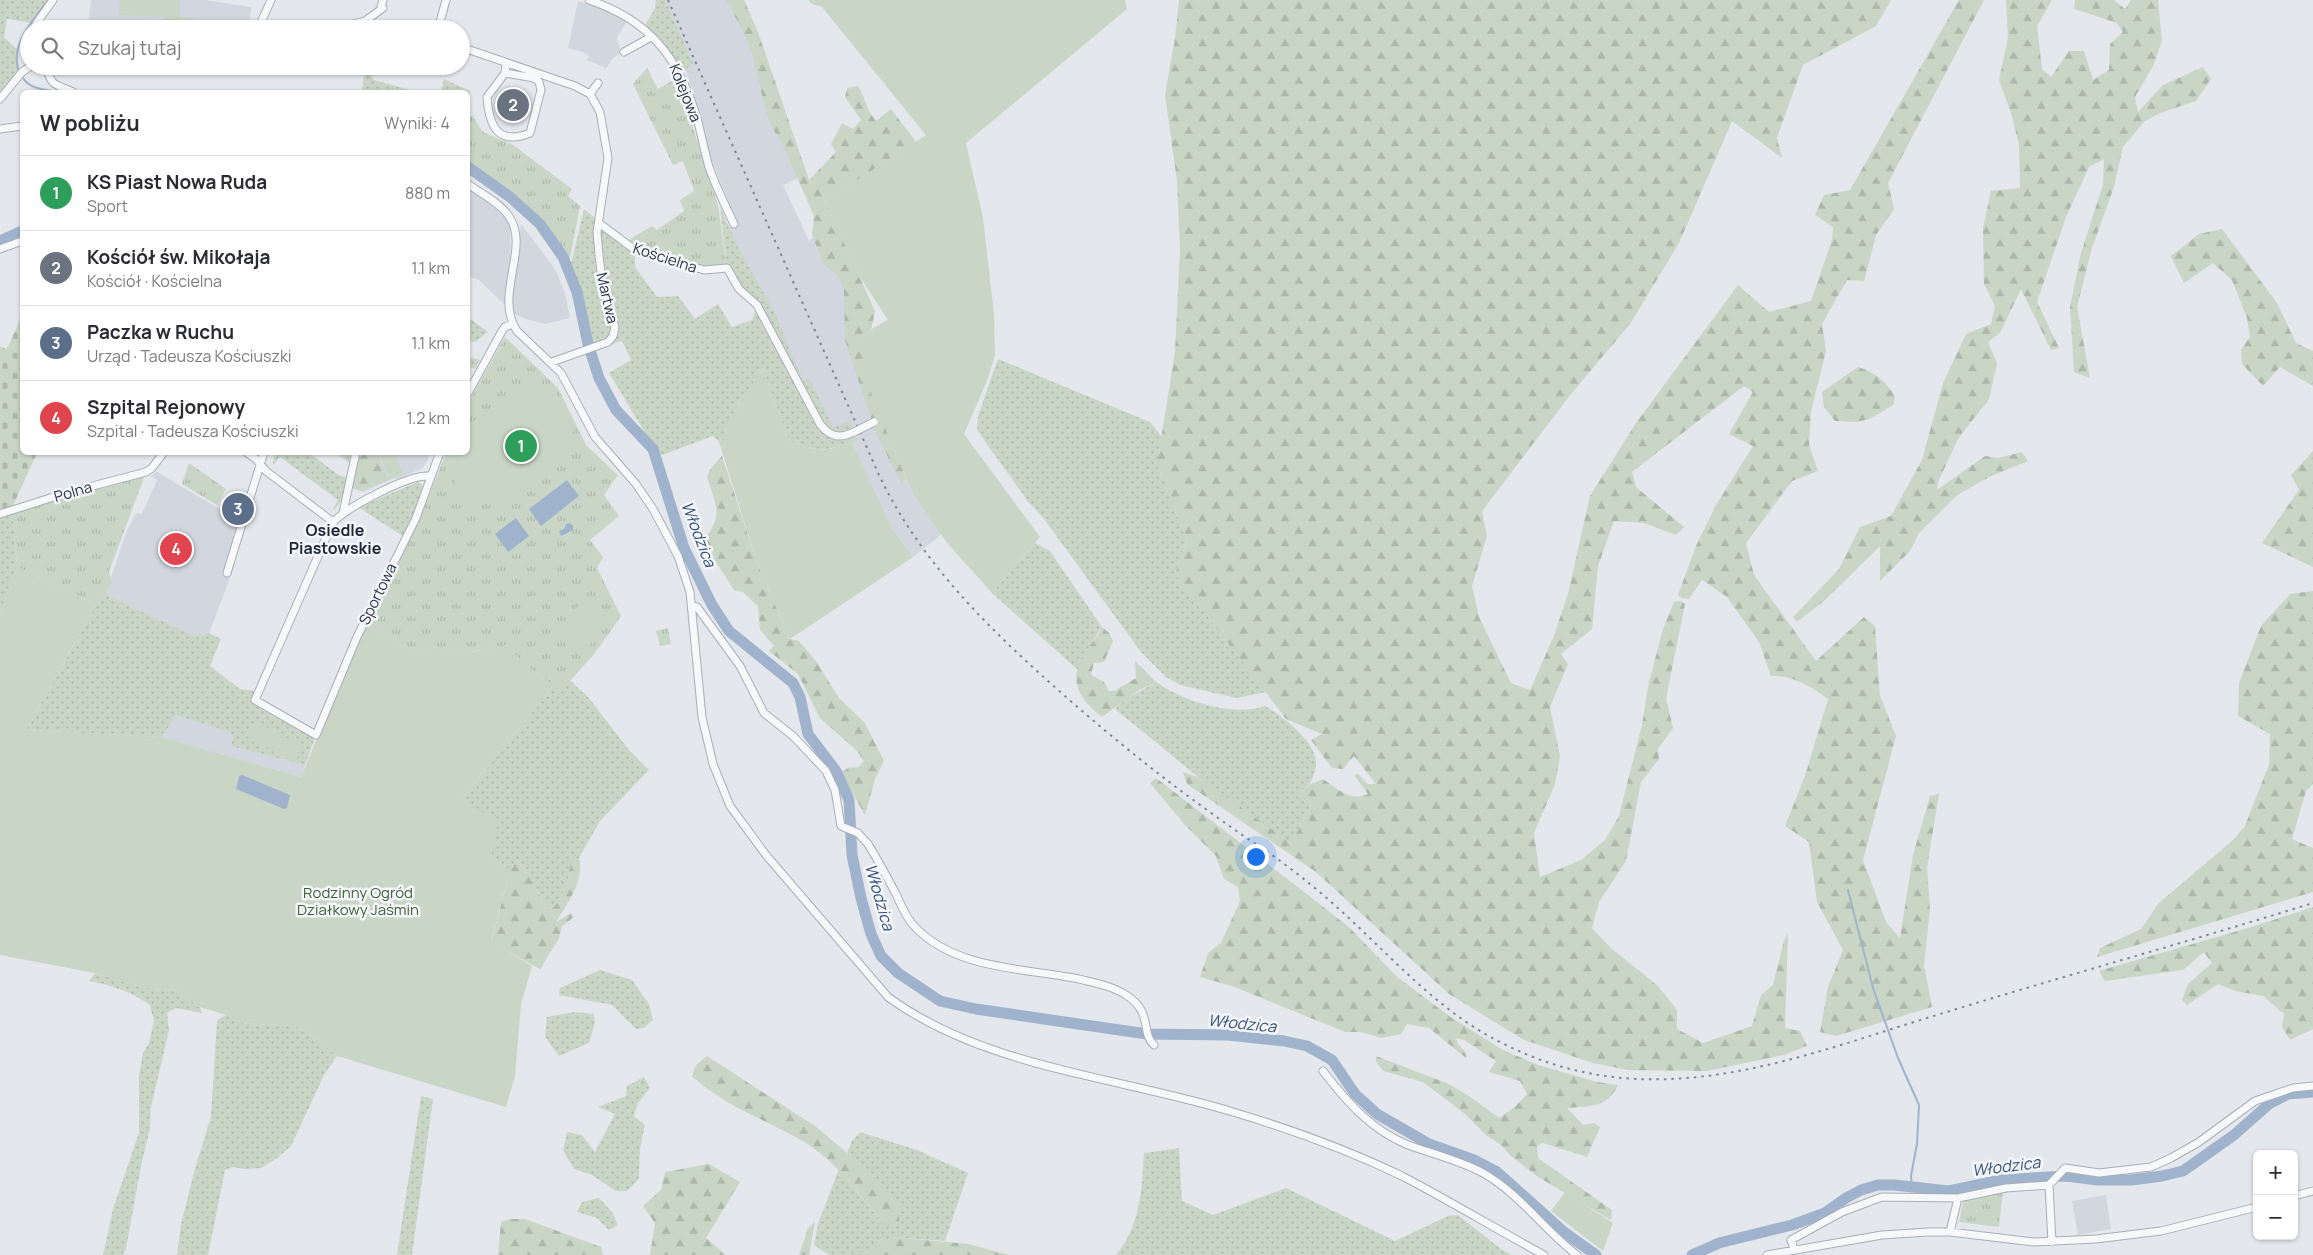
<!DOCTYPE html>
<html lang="pl">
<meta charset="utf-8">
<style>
body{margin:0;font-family:Manrope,sans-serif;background:#f2f2f3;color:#2b2b33}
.controls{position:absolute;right:15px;bottom:15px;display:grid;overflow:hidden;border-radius:8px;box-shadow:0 1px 4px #0004}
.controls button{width:45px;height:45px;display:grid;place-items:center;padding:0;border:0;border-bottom:1px solid #e1e1e2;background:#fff;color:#2b2b33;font:25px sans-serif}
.you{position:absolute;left:1255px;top:856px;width:18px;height:18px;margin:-12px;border:4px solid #fff;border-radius:50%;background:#1a73e8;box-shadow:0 0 0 8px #1a73e833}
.badge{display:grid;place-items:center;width:32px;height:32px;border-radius:50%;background:#d1495b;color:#fff;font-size:16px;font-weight:700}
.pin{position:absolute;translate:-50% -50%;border:2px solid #fff;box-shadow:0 1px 5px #0006}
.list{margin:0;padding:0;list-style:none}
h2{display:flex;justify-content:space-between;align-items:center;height:65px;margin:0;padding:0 20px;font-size:21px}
h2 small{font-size:16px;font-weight:400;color:#7c7c81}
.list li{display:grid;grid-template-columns:32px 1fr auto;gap:15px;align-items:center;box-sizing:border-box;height:75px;padding:0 20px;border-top:1px solid #e1e1e2}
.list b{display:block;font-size:19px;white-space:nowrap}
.list p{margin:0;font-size:16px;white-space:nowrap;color:#7c7c81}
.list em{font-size:16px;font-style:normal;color:#7c7c81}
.icon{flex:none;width:28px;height:28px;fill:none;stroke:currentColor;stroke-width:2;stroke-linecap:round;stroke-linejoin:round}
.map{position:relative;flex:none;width:2313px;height:1255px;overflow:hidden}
.search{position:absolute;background:#fff;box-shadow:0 1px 4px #0004;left:20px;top:20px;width:450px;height:55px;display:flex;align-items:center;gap:12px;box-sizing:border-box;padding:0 18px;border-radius:28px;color:#7c7c81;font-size:19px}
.panel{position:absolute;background:#fff;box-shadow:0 1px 4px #0004;left:20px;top:90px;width:450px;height:365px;border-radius:8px}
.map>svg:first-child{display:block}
.built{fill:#d2d6de}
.grass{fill:url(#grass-dots)}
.forest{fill:url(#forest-firs)}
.cemetery{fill:url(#cemetery-stones)}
.park{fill:url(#park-tufts)}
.garden{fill:#c9d6c5}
.water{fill:#9fb4cc}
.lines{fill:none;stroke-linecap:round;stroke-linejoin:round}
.stream{stroke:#9fb4cc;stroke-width:2}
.river{stroke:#9fb4cc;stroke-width:11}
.minor-casing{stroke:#a9aeb7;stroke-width:9}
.minor{stroke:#f7f8fa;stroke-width:7}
.rail{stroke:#7d8696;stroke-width:2;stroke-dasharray:2.5 5;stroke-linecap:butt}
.minor-bridge-casing{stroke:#a9aeb7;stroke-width:9;stroke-linecap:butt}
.minor-bridge{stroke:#f7f8fa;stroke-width:7}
.labels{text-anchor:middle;stroke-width:5;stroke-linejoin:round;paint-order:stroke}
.street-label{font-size:15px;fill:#2b3445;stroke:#f4f6f9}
.park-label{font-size:15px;fill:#3f6138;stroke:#f4f6f9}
.neighbourhood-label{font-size:16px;font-weight:bold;fill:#1d2536;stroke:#f4f6f9}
.water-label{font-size:16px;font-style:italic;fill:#34527a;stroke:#f4f6f9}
</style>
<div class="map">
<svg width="2313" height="1255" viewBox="0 0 2313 1255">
<defs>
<pattern id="grass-dots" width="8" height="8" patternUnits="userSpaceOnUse" patternTransform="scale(1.25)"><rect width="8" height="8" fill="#c9d6c5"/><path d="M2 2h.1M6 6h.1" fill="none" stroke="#adb8ab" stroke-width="1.8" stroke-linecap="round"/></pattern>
<pattern id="forest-firs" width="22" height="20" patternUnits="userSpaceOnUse" patternTransform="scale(1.25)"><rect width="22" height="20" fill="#c9d6c5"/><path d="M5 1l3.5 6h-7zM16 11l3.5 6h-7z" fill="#adb8ab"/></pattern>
<pattern id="cemetery-stones" width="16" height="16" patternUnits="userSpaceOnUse" patternTransform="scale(1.25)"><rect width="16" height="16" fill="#c9d6c5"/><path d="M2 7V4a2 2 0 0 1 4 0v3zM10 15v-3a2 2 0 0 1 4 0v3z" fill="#adb8ab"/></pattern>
<pattern id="park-tufts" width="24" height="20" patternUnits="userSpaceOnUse" patternTransform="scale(1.25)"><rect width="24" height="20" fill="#c9d6c5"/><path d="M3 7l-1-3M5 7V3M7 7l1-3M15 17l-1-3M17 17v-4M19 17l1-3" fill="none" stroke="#adb8ab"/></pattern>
</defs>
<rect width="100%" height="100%" fill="#e4e7ec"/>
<path class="built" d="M91,0H205L251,7L249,29L88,27Z
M660,0H740L803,176L783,185L809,241L827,227L881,417L914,496L942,534L913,557L892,528L852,442L857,439L834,431L812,399L727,230L738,224L711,159L697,103Z
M578,1L604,9L627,21L617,37L621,53L613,58L606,68L587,60L589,56L582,52L568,48Z
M468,188L505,216L510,226L511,306L521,224L555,269L565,293L570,318L545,324L523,318L513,313L479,280L468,276Z
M358,453H431L423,468L398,479H392L363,492L351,487Z
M157,472L240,521L228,564L235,565L209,633L201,636L196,637L180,632L108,596L106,592L126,533L136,513L142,514L157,480L151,476Z
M176,715L230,732L233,738L231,746L305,765L301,777L162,737Z
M2106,1195L2111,1229L2078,1235L2072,1201Z"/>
<path class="grass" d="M0,0H54L32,23L7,19L4,37L18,50L19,71L0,99Z
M656,0H665L693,63L678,76L661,46L646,39L643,29L655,8Z
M365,68L372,72L371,76L374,80L410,90L409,92H362Z
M444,79L470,91L468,102V92H441Z
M468,159L545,223L571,264L584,209L635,250V267L657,297L678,296L695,319L718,304L732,327L752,320L757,305L727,268L720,207L741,253L776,315L794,361L804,381L810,379L833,428L850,421L857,440C826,452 821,452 789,441L763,369L740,402L719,442L713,436L662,455L658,454L609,373L631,360L622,341L591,351L588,344C584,326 582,307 577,291C556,230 518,203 468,167Z
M468,317L488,332L475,342L468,341Z
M470,357L480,360L475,369L468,367V360Z
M998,359L1150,422L1162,437L1157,464L1187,541L1175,574L1266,692L1236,698L1180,685L1166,677L1141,652L1044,519L1027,500L977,430L978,416Z
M274,453H309L340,476L349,477L345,496L334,510L333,509L338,500L280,457L273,465Z
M335,453H353L351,464Z
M418,482L422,485L424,494L404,537L358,507Z
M12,508L17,567L0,613V511Z
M1035,543L1050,551L1102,627L1082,658L1078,670L992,593Z
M108,596L196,637L209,633L221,639L210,666L240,689L258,691L255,699L316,735L305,765L231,746L233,738L230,732L176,715L162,737L26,730L97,604Z
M505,645L540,653L588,697L629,750L649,770L600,821L579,858L570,862C569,881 565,893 553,908L546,907L524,868L515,861L510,870L491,855L462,799L552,688Z
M1154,680C1179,701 1234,717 1265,706C1282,716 1319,743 1316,766C1315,779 1306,788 1298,796L1311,806L1291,843L1208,785L1115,709L1124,700L1153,684Z
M600,970L632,980L649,1004L653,1020L644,1028L636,1029L612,1005L559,995L560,988Z
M95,973L140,987L175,990L200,1007L202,1013L176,1008L167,1013L169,1030L151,1107L150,1129L142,1161L126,1248L123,1255H103L113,1209L139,1133V1075L143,1053L149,1043L154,1021L150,1005C132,992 111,985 89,981Z
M574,1012L594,1014L595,1023L589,1043L559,1056L545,1037L547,1017Z
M226,1015L242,1023L295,1026L317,1039L337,1056L324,1075L291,1146L276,1159L261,1168L244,1169L233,1167L225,1170L208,1255H177L181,1224L196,1165L211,1117L217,1020Z
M644,1077L650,1088L638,1103L634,1116L645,1125L640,1148L639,1179L627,1191H616L592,1175L574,1169L563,1150L567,1132L582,1135L595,1152L615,1114L598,1107L626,1096L627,1086Z
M421,1096L433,1099L412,1255H397Z
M860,1132L917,1150L968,1173L945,1241L892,1237L858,1255H829L814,1245L818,1224L839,1169L884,1225L873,1175L847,1153L852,1141Z
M1179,1148L1182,1201L1213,1215L1286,1188L1395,1241L1448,1216L1458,1215L1502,1250L1512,1255H1116C1140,1227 1142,1189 1144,1153Z
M599,1198L612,1212L618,1225L609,1230L597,1218L577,1212L582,1202Z"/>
<path class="forest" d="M726,0H744L758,32L809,180L836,152L831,144L842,123L853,129L861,120L845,97L847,88L858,86C865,98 867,111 876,121L891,109L916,142L825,201L875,311L871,330L859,337L881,417L906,478L901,483L876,433L845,340L844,291L837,274L824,265L812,235L814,216L782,143C760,114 762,78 749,45C743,30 734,15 726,0Z
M1179,0H1891L1876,26L1803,65L1777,138L1782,158L1732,121L1679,243L1630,324L1571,394L1482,511L1487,536L1472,586L1479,617L1511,683L1530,690L1553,638L1568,594L1590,496L1636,423L1738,285L1769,312L1811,301L1832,240L1833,227L1815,215L1824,195L1850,190L1959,0H1984L1888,183L1894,209L1876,235L1864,281L1847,280L1822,324L1826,351L1811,411L1809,445L1818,471L1792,481L1746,543L1754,575L1816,661L1864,617L1875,626L1880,696L1896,736L1863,860L1886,922L1900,938L1913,855L1930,796L1939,794L1927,867L1930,908L1924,966L1932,1007L1836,1036L1820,1032L1828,987L1843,950L1817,902L1809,842L1785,826L1805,776L1828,699C1811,687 1793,675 1771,676L1759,642L1727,597L1702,580L1689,599L1682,598L1678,595L1696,546L1716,505L1753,446L1729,434L1753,392L1744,386L1632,472L1636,487L1684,527L1676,535L1644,523L1614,521L1598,566L1592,629L1561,654L1568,664L1550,707L1560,756L1555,784L1534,833L1540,877L1581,860L1605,840L1619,816L1642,725L1648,686L1663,629L1674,602L1681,601L1685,604L1666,698L1673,728L1658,749L1659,759L1641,782L1626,861L1599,902L1592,928L1611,948L1658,986L1677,1010V1029L1703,1043L1752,1026L1761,995L1773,985L1784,941L1788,933L1785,1028L1800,1031L1807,1046L1784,1055L1707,1071L1628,1070L1593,1063L1524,1040L1449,994L1316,872L1187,784L1183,772L1200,778L1291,843L1311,806L1298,796L1310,784L1323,779C1338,789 1350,802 1368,794L1354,775L1358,774L1368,784H1376L1354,756L1343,769L1332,768L1311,740L1322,734L1286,719L1175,574L1187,541L1157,464L1175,352L1180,250L1177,181L1165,95L1175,38Z
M2006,0H2052L2037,26L2042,69L2051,77L2069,51H2084L2093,80L2109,70L2110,44L2123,32L2117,23L2074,9L2075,0H2114L2125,9L2131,0H2158L2162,41L2153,66L2135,97L2138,112L2163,85L2203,67L2211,79L2196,101L2163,112L2145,121L2123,147L2114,187L2092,248L2077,307L2090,378L2074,372L2070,307L2081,253L2103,185L2104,159L2089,167L2066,217L2037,302L2059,348L2051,350L2021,289L2000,333L1988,342L1997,364L1989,399L1958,439L1938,482L1937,490L1985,456L1998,458L2022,452L2028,461L1989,477L1956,496L1919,533L1910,551L1880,581V546L1823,602L1797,622L1793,617L1839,569L1860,527L1891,516L1922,460L1943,383L1966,334L1991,324L1995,306L1984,284L1983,228L1991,191L2020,188L2019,145L2012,116L1999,80L2008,38Z
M2222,229L2277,303L2296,343L2313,351V386L2280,367L2263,386L2242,364L2241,350L2250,337L2247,318L2232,280L2213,263L2184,283L2171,256L2199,234Z
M1858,367C1876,373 1886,381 1895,397L1893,405L1870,419L1856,422L1835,421L1824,407L1822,392Z
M2313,451V567L2262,543L2299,490L2291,475Z
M359,453H377L389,480L361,491L352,488Z
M722,456L758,565L790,639L799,641L816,661L839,698L865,723L884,761L875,779L865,815L841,773L848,768L858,767L864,761L857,751L820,718L798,674L769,651L774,646L760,630L758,606L743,592L734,590L703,542C724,513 717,509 707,477L711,468Z
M2313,591V784L2306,791L2292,839L2313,848V892L2097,957L2100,948L2141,929L2159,903L2233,840L2245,826L2269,764L2270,734L2238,716L2239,683L2261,626L2290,594Z
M1102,627L1109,633L1113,641L1104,662L1094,663L1091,675L1104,682L1109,691H1114L1136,678L1135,661L1154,680L1153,684L1139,690L1102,717C1075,696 1067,676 1089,647C1094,640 1099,635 1102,627Z
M1156,778L1312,898L1350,928L1396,976L1452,1018L1503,1050L1538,1065L1597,1082L1618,1085C1608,1108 1589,1106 1567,1108L1583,1125L1594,1123L1600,1127L1587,1157L1543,1143L1537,1146L1538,1158L1612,1210L1611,1220L1538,1177L1511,1156L1501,1145L1487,1136L1464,1113L1423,1082L1383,1071L1376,1062V1056L1449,1084L1472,1098L1499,1118L1515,1107L1527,1094L1520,1081L1489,1072L1496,1061L1464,1040L1456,1038L1458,1044L1466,1053V1058L1429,1028L1407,1024L1401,1034L1381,1038L1361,1032H1345L1232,986L1200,977L1208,953L1221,943L1240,901L1238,887L1224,879L1216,856L1184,824L1150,783Z
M579,858C585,880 567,904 556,922L571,913L574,917L562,926L559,938L540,969L491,943L510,870L515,861L524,868L546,907L553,908C565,893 569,881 570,862Z
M2313,907V1029L2290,1040L2282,1027L2284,1014L2263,996L2235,991L2218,984L2187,1005L2182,1000L2188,984L2212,963L2204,952L2183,970L2105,981L2099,971C2170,950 2242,931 2313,907Z
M707,1056L815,1126L873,1175L900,1207L899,1222L884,1225C859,1194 837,1161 801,1140C764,1119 724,1106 692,1076L696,1065Z
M709,1164L740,1182L706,1238L726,1255H650L655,1223L643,1206L661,1190L665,1172Z
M511,1219H525L601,1247L603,1255H498L501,1222Z
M815,1222L809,1255H799L808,1228Z
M892,1237L968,1244L1009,1255H858Z"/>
<path class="cemetery" d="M22,315V452L37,453L12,508L0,511V347L7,349Z"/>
<path class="park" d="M647,68L658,89L677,78L718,205L727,268L704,270L624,243L652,226L657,230L684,211L680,200L694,191L683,161L673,165L633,84Z
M472,115L483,132L513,145L572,189L568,196L580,206L569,263L540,224L510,197L468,167V122Z
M505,337L558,388L586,445L618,475L604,495L619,516L590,540L603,557L597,568L621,616L595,653L561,691L501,646C485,650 443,658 427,654C411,651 378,631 365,621L416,518L423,511L446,453L468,452V403Z
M189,463L226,489L217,505L182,484Z
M146,472L109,572L112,582L106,592L108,596L97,604L17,567L12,508Z
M668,628L671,644L660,646L656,631Z
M2003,1191L1999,1227L1959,1222L1963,1202L1967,1198Z"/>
<path class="garden" d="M120,0H180L179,17L195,18L194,29H164V17L119,15Z
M808,0H1125L1127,9L966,143L983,218L994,314L995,355L988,378L964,434L1040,537L992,593L948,544L914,496L872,397L859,336L888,320L858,274L825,201L926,135L822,7L812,4Z
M763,369L789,441C818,451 824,453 852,442L892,528L913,557L790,639L758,565L719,442L740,402Z
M524,384L527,389C549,385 569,405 573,426C574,435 570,442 576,449L498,510C493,504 488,505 481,503C459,496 447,474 450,453L468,452V429Z
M379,453H394L403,474L390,479Z
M59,502L61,510L41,516L39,508Z
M17,567L97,604L26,730L162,737L301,777L365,621C377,630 414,653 429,654C454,656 481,651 505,645L552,688L462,799L498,822L491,855L510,870L491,942L532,966L521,1005L515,1076L506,1107L337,1056L317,1039L295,1026L242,1023L226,1015L200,1007L175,990L140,987L95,973L0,955V613Z
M585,597L611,618L581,656L555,634Z
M256,722L303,746L295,762L248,738Z
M1565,1192L1613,1223L1603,1251L1551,1211Z"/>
<path class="water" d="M567,480L579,496L541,526L529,509Z
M516,518L529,536L508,552L495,534Z
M570,523L573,526V530L561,536L559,531L564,529L566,524Z
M242,775L290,795L287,808L284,809L236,789L239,776Z"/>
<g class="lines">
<path class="stream" d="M19,72C9,44 33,21 48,0
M22,76C28,89 43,89 56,92
M1848,890L1873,988L1898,1058L1919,1105L1917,1144L1911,1176L1912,1187"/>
<path class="river" d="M468,167L510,197L540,224L563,257L577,292L588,344L599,378L616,410L653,449L684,548L712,605L729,631L793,683L800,697L808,734L836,771L849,800L852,855L861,898L871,934L881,956L898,973L940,1001L976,1009L1147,1034L1228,1035L1284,1041L1307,1046L1332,1060L1355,1094L1377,1114L1429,1144L1474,1160L1497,1172L1564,1232L1596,1255
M0,241L22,231
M1692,1255L1719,1243L1792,1225L1825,1213L1846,1198L1861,1190L1878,1185H1894L1949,1191L2001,1180L2066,1176L2098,1180H2131L2162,1176L2183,1171L2234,1135L2269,1104L2288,1094L2313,1092"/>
<defs>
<path id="minor" d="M589,0C649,20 678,57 696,115C701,132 704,150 709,167C716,187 725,205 734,224
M35,29L36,24L53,0
M258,29L271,0
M287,29L295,25L305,29
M334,29L365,21L383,8L381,7L383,0
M438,29L446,0
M461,47L575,86L590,94L600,112L608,158L597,232L599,255L603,290L615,327L613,336L608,342L552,362
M624,52L651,37
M47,66C50,87 56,84 73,92
M192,66L237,68L244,66
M373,66L385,69L401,66
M505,73L534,78L539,82L541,90L530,133C498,146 489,126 487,97L505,73L506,64
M590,94L598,83
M0,99L22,72L31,66
M0,129L22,126
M468,184C480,193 499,202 508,215C532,246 493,295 517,331L561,373L595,437L636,484L653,509L678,556L690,592L702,717L713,764L730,806L766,855L888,997C985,1068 1120,1077 1233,1112C1290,1129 1348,1150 1402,1176C1450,1201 1496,1229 1544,1255
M599,223L635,250L704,270L727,268L739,289L757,305L820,424C830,437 839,439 854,432
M0,249L22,241
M468,393L502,331L505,327L512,324
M246,452L256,459L266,471L333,522
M430,476C408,474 350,506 333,522L255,700L316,735L357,637L416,518L440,452
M343,513L356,452
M0,514L66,493L146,472L152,468L164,452
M227,573L264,452
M692,606L697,607L740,666L764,713L793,736L826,771L835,790L841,826L858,833L868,844C878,860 887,877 896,894C901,905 906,918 915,927C956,970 1025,968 1079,979C1095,983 1112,986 1126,995C1154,1013 1140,1032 1154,1045
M1323,1071C1347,1102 1371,1130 1408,1145C1433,1154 1459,1160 1483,1173C1519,1193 1544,1230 1577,1255
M2294,1196L2313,1191
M1950,1232L1958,1198
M2052,1242L2049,1185L2065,1168L2099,1173L2151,1167L2171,1158L2199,1142L2255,1101L2293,1088L2313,1086
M1794,1249L1791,1240L1842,1212L1882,1197L1958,1198L2006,1188L2049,1185
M1767,1255L1882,1235L1928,1232H1950L2034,1242L2096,1239L2161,1231L2257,1207"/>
</defs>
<use href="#minor" class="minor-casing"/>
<use href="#minor" class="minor"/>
<path class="rail" d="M668,0L879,475C920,561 987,627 1057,689C1121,746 1181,793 1251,841C1287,864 1320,891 1351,920C1398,964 1443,1014 1502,1043C1627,1107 1747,1075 1873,1035C1916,1021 1960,1008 2003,995C2107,964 2210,935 2313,903"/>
<defs>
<path id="minor-bridge" d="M854,432L874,422"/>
</defs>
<use href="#minor-bridge" class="minor-bridge-casing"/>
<use href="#minor-bridge" class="minor-bridge"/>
</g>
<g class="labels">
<g class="street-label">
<text transform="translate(685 93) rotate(68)" y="5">Kolejowa</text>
<text transform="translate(665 258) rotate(18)" y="5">Kościelna</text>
<text transform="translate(607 298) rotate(77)" y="5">Martwa</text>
<text transform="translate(73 492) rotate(-16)" y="5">Polna</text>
<text transform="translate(378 594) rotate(-64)" y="5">Sportowa</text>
</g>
<g class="park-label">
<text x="358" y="898">Rodzinny Ogród<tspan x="358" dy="17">Działkowy Jaśmin</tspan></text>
</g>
<g class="neighbourhood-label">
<text x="335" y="536">Osiedle<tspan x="335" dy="18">Piastowskie</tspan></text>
</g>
<g class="water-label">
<text transform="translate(699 534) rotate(69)" y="6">Włodzica</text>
<text transform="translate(880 897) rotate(74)" y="6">Włodzica</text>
<text transform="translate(1242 1023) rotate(6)" y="6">Włodzica</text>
<text transform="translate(2006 1166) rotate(-7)" y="6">Włodzica</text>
</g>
</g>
</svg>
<div class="controls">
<button>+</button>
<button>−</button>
</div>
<div class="you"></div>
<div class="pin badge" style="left:521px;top:446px;background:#2e9e5b">1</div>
<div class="pin badge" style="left:513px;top:105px;background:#6b7280">2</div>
<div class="pin badge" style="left:238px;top:509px;background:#5c6f8a">3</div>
<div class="pin badge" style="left:176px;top:549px;background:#e0444e">4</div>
<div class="search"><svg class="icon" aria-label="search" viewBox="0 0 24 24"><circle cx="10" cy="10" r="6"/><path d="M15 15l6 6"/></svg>Szukaj tutaj</div>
<section class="panel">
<h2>W pobliżu<small>Wyniki: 4</small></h2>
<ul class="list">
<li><span class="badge" style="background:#2e9e5b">1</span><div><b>KS Piast Nowa Ruda</b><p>Sport</p></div><em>880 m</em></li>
<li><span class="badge" style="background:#6b7280">2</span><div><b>Kościół św. Mikołaja</b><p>Kościół · Kościelna</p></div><em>1.1 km</em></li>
<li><span class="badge" style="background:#5c6f8a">3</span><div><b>Paczka w Ruchu</b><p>Urząd · Tadeusza Kościuszki</p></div><em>1.1 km</em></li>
<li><span class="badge" style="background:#e0444e">4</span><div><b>Szpital Rejonowy</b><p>Szpital · Tadeusza Kościuszki</p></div><em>1.2 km</em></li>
</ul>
</section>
</div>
